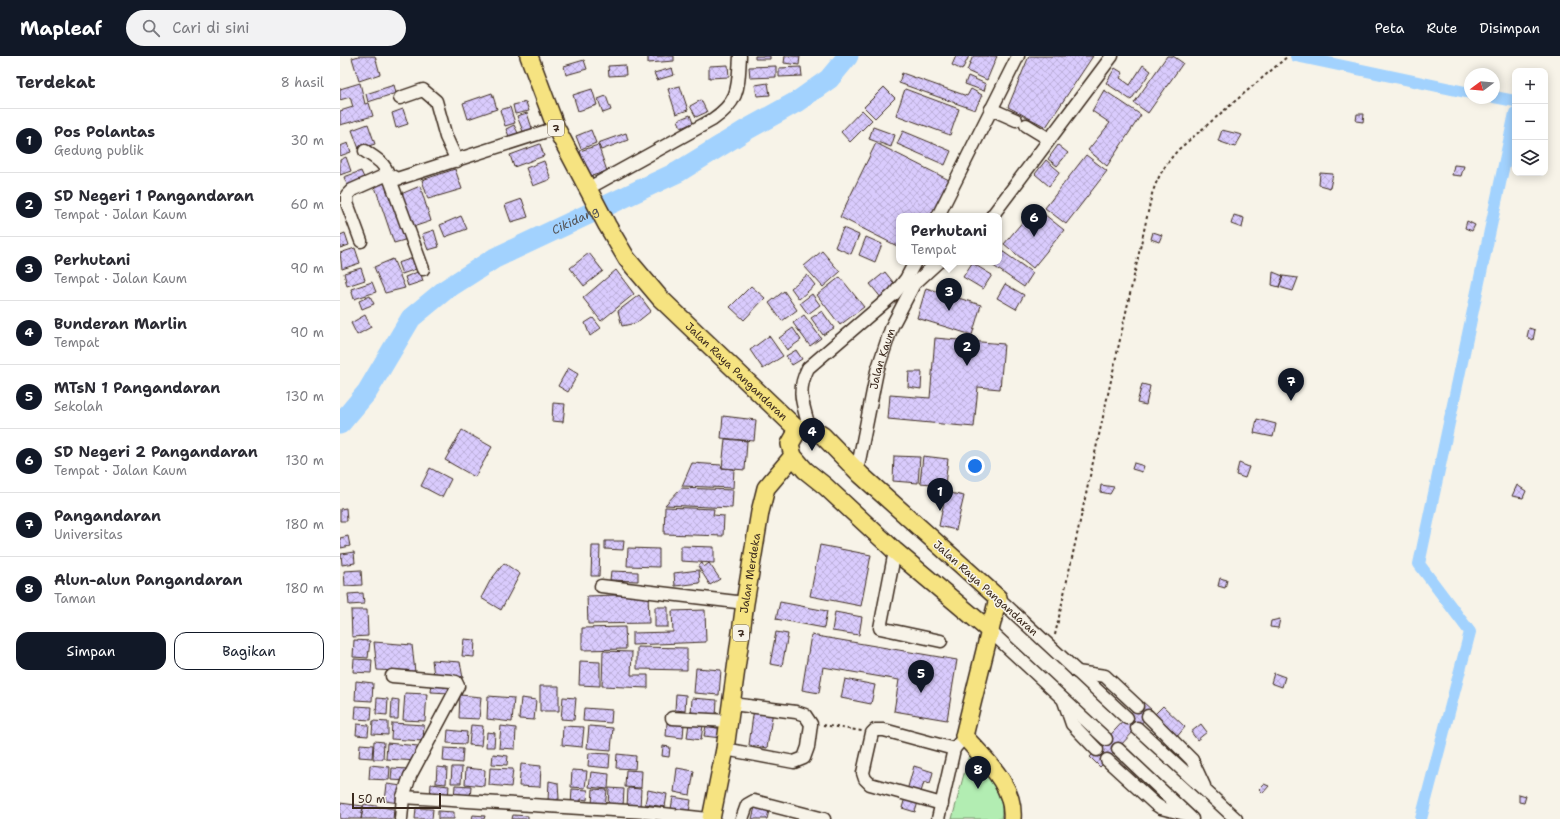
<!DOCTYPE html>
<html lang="id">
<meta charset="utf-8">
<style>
body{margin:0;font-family:"Shantell Sans",sans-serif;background:#f2f2f3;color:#2b2b33}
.controls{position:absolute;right:12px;top:12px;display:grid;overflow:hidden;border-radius:8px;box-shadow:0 2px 10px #0003}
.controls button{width:36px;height:36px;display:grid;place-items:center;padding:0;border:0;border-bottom:1px solid #e1e1e2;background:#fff;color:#2b2b33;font:20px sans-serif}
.compass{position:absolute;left:1124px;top:12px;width:36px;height:36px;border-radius:50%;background:#fff;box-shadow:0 2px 10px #0003;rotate:254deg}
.scale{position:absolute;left:12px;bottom:10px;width:89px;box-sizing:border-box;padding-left:4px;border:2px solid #3b2a1e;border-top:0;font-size:11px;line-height:14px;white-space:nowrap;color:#3b2a1e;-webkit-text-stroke:3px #f7f3e8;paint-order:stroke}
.you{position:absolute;left:635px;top:410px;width:14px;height:14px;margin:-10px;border:3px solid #fff;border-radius:50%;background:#1a73e8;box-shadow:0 0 0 6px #1a73e833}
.badge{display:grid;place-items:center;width:26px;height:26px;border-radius:50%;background:#111827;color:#fff;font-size:13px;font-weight:700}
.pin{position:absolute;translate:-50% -33px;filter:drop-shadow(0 1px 2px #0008)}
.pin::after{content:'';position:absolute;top:21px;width:14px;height:12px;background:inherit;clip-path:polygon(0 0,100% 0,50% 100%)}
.popup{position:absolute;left:556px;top:157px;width:106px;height:52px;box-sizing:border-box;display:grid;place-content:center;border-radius:8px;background:#fff;filter:drop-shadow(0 1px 3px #0005);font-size:13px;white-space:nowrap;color:#7c7c81}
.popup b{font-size:15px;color:#2b2b33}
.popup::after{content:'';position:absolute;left:50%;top:100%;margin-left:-8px;border:8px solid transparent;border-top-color:#fff}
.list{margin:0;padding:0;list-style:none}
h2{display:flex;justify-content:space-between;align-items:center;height:52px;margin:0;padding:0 16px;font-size:17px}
h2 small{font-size:13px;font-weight:400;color:#7c7c81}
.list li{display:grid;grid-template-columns:26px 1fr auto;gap:12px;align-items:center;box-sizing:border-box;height:64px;padding:0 16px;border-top:1px solid #e1e1e2}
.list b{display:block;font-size:15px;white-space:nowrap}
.list p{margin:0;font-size:13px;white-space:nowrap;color:#7c7c81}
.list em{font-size:13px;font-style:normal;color:#7c7c81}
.actions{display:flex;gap:8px;padding:12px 16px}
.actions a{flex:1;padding:9px 0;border:1px solid #111827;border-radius:12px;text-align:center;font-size:14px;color:#111827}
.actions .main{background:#111827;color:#fff}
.icon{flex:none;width:22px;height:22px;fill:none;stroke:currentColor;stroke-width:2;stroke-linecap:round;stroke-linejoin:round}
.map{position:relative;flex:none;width:1220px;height:763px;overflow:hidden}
header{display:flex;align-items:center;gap:24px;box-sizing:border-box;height:56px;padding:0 20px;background:#111827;color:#fff}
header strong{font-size:19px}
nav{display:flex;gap:22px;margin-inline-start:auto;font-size:14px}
.search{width:280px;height:36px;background:#f2f2f3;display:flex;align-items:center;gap:10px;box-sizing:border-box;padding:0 14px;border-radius:22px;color:#7c7c81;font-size:15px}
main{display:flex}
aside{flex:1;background:#fff}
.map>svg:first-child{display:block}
.park{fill:#b2edb2;stroke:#768c68}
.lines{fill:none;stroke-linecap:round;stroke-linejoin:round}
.canal{stroke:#a2d2fe;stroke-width:12}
.river{stroke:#a2d2fe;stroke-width:21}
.building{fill:url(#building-cross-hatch);stroke:#3b2a1e}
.minor-casing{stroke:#3b2a1e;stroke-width:15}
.highway-casing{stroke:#3b2a1e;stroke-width:20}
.path{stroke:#3b2a1e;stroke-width:2;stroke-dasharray:3 3;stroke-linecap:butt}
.minor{stroke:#f7f3e8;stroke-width:12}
.highway{stroke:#f6e381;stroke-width:17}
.labels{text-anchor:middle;stroke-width:3;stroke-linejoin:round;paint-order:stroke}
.shield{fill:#f7f3e8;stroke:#73665b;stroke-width:1}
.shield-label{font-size:10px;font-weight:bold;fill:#3b2a1e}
.street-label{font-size:11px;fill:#3b2a1e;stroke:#f7f3e8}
.water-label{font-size:12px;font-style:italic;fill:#555456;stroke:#f7f3e8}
</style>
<header>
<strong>Mapleaf</strong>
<div class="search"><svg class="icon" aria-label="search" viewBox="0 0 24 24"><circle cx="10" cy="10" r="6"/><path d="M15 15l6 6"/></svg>Cari di sini</div>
<nav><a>Peta</a><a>Rute</a><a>Disimpan</a></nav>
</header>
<main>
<aside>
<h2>Terdekat<small>8 hasil</small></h2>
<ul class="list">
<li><span class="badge">1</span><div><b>Pos Polantas</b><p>Gedung publik</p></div><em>30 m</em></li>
<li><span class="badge">2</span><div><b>SD Negeri 1 Pangandaran</b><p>Tempat · Jalan Kaum</p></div><em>60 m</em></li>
<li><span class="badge">3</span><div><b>Perhutani</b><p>Tempat · Jalan Kaum</p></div><em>90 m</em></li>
<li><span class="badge">4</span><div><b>Bunderan Marlin</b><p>Tempat</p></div><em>90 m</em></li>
<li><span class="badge">5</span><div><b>MTsN 1 Pangandaran</b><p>Sekolah</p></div><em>130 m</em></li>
<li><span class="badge">6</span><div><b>SD Negeri 2 Pangandaran</b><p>Tempat · Jalan Kaum</p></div><em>130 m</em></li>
<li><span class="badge">7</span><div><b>Pangandaran</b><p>Universitas</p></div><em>180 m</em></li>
<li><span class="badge">8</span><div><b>Alun-alun Pangandaran</b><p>Taman</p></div><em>180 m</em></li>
</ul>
<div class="actions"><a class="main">Simpan</a><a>Bagikan</a></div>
</aside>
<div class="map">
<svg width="1220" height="763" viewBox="0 0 1220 763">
<defs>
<pattern id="building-cross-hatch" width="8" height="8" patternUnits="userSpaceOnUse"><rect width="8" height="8" fill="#d9cbfd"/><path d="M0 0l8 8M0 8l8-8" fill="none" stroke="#bbaed8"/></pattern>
</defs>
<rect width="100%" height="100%" fill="#f7f3e8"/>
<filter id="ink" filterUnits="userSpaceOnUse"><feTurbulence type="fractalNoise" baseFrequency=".025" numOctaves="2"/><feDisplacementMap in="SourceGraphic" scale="8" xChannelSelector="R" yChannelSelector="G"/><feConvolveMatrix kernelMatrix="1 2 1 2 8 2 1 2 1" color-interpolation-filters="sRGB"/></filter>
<g filter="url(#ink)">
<path class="park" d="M629,699C645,719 667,736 661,763H612Z"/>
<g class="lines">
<path class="canal" d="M956,0L1130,37
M1154,41L1175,45
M1081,763L1130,576L1079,508L1175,57"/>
<path class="river" id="s1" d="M0,368L27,336L71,262L105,234L155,202L338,116L406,74L458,45L489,23L508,0"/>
</g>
<path class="building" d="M19,0H35L40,18L19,25L12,2Z
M308,0H334V5L308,7Z
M415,0H430V3H415Z
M445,0H460L459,9L444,7Z
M616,0H629L622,14L612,9Z
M633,0H657L647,24L627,15Z
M689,0H753L706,71L668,51Z
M827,0H833L843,7L808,57L794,47Z
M244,4L247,13L226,19L224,10Z
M285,9L286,19L269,20L268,10Z
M388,9L389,21L369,22V10Z
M803,9L811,15L791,44L766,27L775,12L783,17L780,22L790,29Z
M436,10V21L410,22L409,11Z
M461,11L462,20L439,21V12Z
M332,12L334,19L317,24L314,17Z
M562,17L627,40L631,33L642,39L635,54L559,27Z
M628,20L646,28L644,35L625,28Z
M20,27L25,48L29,47L33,60L0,69V55L13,51L10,41L0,44V33Z
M428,27L430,39L417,40L415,29Z
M54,29L56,37L28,46L26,38Z
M340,30L348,54L336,58L328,33Z
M544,31L555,42L535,62L524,51Z
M252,33L257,49L238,55L233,39Z
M565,33L619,53L610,79L556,59Z
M764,34L801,59L767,110L748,94L770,67L752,55Z
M152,37L157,53L128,63L123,47Z
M266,40L271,54L263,57L258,43Z
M361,44L367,56L356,61L350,50Z
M186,46L189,55L175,58L173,49Z
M170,51L175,67L165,70L160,54Z
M63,53L68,68L56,72L52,57Z
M522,54L532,64L510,86L501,76Z
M187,57L193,75L184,78L177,60Z
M1017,58H1024L1023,66L1016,65Z
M350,59L353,67L341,72L338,64Z
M28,68L35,88L19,93L12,74Z
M174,69L180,81L171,85L166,73Z
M533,71L555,79L551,91L529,83Z
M251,74L256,87L241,93L236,80Z
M882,74L902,79L895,91L878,85Z
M563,75L611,95L605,109L557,88Z
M286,77L288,84L261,94L258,87Z
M8,87L11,96L0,100V90Z
M536,87L609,124L591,160H559V191L500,161Z
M200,88L204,100L174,111L170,99Z
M258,89L267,115L249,121L240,95Z
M718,89L728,97L717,110L708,103Z
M746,99L767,115L726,168L705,152Z
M6,101L11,115L0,119V104Z
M706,104L720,116L709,130L695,118Z
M204,105L211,123L193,130L186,112Z
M1114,109L1124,110L1121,120L1112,119Z
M115,113L122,133L88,143L82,124Z
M21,115L25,124L8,131L4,121Z
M980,117L993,118L990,132L979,129Z
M48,124L68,183L54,187L34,128Z
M80,130L91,165L73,171L61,138Z
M182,143L188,161L171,166L165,149Z
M695,151L724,174L693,212L664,188Z
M894,159L904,162L902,172L891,168Z
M121,160L127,173L105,181L100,169Z
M1127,165L1135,169L1132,175L1125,172Z
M503,172L519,179L511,198L495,191Z
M94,174L99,191L88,194L82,178Z
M813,176L822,179L819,186L811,183Z
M5,177L9,189L0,192V179Z
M526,181L542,188L535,206L519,199Z
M15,192L20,207L2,213L0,197Z
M482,195L500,216L483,231L464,210Z
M662,195L693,217L684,231L652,209L654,206H659V199Z
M249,197L263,215L244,230L230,212Z
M76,201L79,212L62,218L58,207Z
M53,203L65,232L45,237L34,211Z
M632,207L652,219L643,233L623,221Z
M21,212L25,224L7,230L4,217Z
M276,214L294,238L261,265L243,242Z
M80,215L83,225L68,230L65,221Z
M545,216L557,231L542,243L530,228Z
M933,216L943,220L939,231L932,229Z
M467,219L475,229L459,243L451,232Z
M943,220L958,222L953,235L939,231Z
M500,221L524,251L500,269L477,239Z
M32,226L36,236L14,243L11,233Z
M665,228L684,239L676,253L657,242Z
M411,230L425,242L404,264L390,251Z
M586,232L641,249L632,279L577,262Z
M444,235L457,254L442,265L429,247Z
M472,238L480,249L468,258L460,247Z
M299,239L311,255L296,267L282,270L278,255Z
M30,240L34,248L22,253L19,245Z
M482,255L494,272L483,279L471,262Z
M25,259L31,271L17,279L11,267Z
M464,259L481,282L470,290L453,267Z
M253,262L261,272L250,280L245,267Z
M453,272L461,284L447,294L439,282Z
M1189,272L1195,274L1193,284L1187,281Z
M429,280L443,300L423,313L410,294Z
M595,282L664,288L660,333L638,331L634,371L548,363L550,339L590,342Z
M456,294L462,303L452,309L446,300Z
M228,312L238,318L228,336L218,330Z
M569,316H582L581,333L568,331Z
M802,328L810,330L806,349L797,347Z
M213,347L225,348L223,366L212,365Z
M383,360L416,364L414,385L381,382Z
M917,363L936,368L933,381L914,377Z
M122,374L152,391L135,421L105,404Z
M385,383L407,385L405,414L382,412Z
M554,400L580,401L578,427L553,425Z
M583,400L608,403L605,429L580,427Z
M352,407L381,409L382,412L394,413L393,432L342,430Z
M794,407L804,410L802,416L792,413Z
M899,407L909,411L905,422L896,419Z
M90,412L111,423L102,441L81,430Z
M761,429L774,431L770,438L760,436Z
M1177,429L1186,435L1183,442L1172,440Z
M341,432L393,434L392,452L325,449Z
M606,436L624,440L616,474L599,470Z
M325,451L374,453L373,459L384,460L383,480L324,478Z
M6,452L7,465H0V453Z
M8,480L10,490L1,492L0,482Z
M265,485H284L283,494L265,493Z
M480,489L531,499L521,550L470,540Z
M252,490H260L259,520H251Z
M341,490L374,491V507L341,505Z
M288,492L319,493V511L287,510Z
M14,496L15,507L2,509L1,498Z
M164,507L180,518L161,554L141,542L150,525Z
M362,507L364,511L369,507L380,523L370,529L358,510Z
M21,514L22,529L5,530L4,515Z
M359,514L360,527L335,530L334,517Z
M271,515L298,516V525L270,524Z
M880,522L887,524L885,532L878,530Z
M23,537L24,548L9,549L8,538Z
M308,538L309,567L248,568L247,540Z
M440,546L487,555L484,572L436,563Z
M315,551H328V571H315Z
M11,554H27L28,580L12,581Z
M365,554L366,586L292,589V577L333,576L332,555Z
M495,556L522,561L519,579L492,575Z
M940,563L938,572L930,571L931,565Z
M285,571L286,593L242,594V572Z
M436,576L448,578L442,610L430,608Z
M471,579L617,604L607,664L554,655L559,624L483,611L479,637L462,634Z
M124,583L135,584L134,601L122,600Z
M14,584L30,585L28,602L13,601Z
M34,586L72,589L75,616L37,614Z
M297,591L347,592V614L297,613Z
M263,595L292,596L291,619H308V632L262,630Z
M14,603L32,604L31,617L13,616Z
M92,604L120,606L123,622L94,620Z
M240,605L260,606V630L239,629Z
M356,612L381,614L379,639L354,637Z
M934,617L945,621L942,631L931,627Z
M505,623L535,629L531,648L501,642Z
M16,625L33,627L32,645L15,644Z
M92,627L109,630V637L91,636Z
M200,630H219V655H200Z
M65,637L87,638L85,665L63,664Z
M336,638L346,639L345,655L335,654Z
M120,639L141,641L139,663L119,662Z
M148,640L174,642L172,666L147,663Z
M223,641L236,642L234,664L221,663Z
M37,642L48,643L47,659L36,658Z
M181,642L196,644L194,664L179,663Z
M352,642L377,644L376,661L351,659Z
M52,643L59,644L58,663H51Z
M802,645L813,655L760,711L750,701Z
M16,650L32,651L31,664L15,663Z
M823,650L845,671L836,682L812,661Z
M244,652L272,654L271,667L243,665Z
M414,652L433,655L427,692L409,689Z
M33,665L48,666V679L32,678Z
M52,667L84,669L83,685L51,683Z
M327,667L344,668L343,682L326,680Z
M349,667L363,669L361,684L347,682Z
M17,668L29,669L28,680L16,679Z
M861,668L867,676L857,684L851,676Z
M131,669L143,670L141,690L129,689Z
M161,670L176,672L175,693L159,692Z
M223,670L244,671L242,691L222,689Z
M249,670L273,672L271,694L247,692Z
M366,670L382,673L381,682L364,680Z
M108,674L127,676L126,688L107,687Z
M147,676L155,677L154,691H146Z
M34,685L44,686L43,703H33Z
M47,687L78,690L77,705L46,703Z
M20,688L33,689L32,702L19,701Z
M323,690L330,691L329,701L322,700Z
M104,692L123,693L122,707L103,705Z
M249,697L270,698L269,712L248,710Z
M153,698L168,700L167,709L152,708Z
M277,698L296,700L295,713L276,712Z
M181,708L201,710L200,731L179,730Z
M30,709L50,711L49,724L29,723Z
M574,710L593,716L590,728L584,726L575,756L562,752Z
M97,711L107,712L106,728L96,727Z
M112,711H122L121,727H111Z
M52,712L68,713L67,725L51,724Z
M126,712L145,714L144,730L125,728Z
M150,712L173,713L171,731L149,729Z
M337,712L354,715L350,739L334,736Z
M232,714L247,715L245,732L231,731Z
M286,714L302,715L301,732L285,731Z
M251,716L269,718L268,733L249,731Z
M209,725L218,727L219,743L208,745Z
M47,728L62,730L59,747L45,745Z
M91,728L109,730L108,743L90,742Z
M924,728L929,730L923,737L919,733Z
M115,729L131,730L130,744L114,743Z
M269,732L284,733L283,751L268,750Z
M288,732L301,733L300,752L287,751Z
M232,733L248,734L247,744L241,743V750H231Z
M253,733L267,734L265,751L252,750Z
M308,734L327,738L325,751L305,748Z
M1179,738L1186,740L1184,747L1179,746Z
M333,741L351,744L349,756L331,753Z
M0,747L23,750L21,763H0Z
M24,748L54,753L53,763H21Z
M415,751L429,755L427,763H412Z
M76,752L93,753L92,763H75Z
M98,755L114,756V763H98Z
M133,759L145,760L144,763H132Z
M173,759L188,760V763H172Z"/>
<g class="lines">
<defs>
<g id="minor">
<path d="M60,42L83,34L96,45L106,81L117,105"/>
<path d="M651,53L676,64"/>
<path d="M686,69L709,83"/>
<path d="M25,95C35,102 44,106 48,118L57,123L216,72"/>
<path d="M247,133L372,64C400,45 398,31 400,0"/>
<path d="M598,160L678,0"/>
<path d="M652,160L772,0"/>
<path d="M21,185L7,147V139L12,134L48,118L83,213"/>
<path d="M469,371C463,347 456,336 468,312L554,238L566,223L575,206"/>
<path id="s2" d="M517,415L537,315L552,270L574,228L598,206"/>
<path d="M555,495L540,572L601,585"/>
<path d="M261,530L405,547"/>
<path d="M658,542L787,662"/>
<path d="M650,575L766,683"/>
<path d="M737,616L765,620L797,650"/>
<path d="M52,620L111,625L116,626L118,630L70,720L63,741L61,763"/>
<path d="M724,645L732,668L757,694"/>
<path d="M808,660L852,704L864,730"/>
<path d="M332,662L389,665"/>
<path d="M797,672L896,763"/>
<path d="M385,693L454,706L464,702L468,691L471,668L465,659L456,656L392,648"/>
<path d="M778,693L852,763"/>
<path d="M767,704L815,748L821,752L845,758"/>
<path d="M63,741L305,756L368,763"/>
<path d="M602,748L530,728L525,723L523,717L532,677L535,674H544L614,693"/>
<path d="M402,763L407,749L414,745L484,763"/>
<path d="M598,763L614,693L619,687"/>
</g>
<g id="highway">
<path id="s3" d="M189,0L216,72L267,169L287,203L320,242L458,374"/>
<path d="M458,374L469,371L483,380L521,419L658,542L624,680C645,704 675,729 672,763"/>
<path d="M458,374L450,388L453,400L465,414L485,430L555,495L650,575"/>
<path id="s4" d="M371,763L385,693L405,547L420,456L426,432L453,400"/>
</g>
</defs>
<use href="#minor" class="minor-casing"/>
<use href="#highway" class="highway-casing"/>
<path class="path" d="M715,579L812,138C818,120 826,107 839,93L948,0
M483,669L522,675"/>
<use href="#minor" class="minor"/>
<use href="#highway" class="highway"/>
</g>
</g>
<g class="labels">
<g class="shield">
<rect x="208" y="64" width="16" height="16" rx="3"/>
<rect x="393" y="569" width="16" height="16" rx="3"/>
</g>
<g class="shield-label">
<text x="216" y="76">7</text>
<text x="401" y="581">7</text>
</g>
<g class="street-label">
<text dy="4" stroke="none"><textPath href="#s2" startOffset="115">Jalan Kaum</textPath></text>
<text dy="4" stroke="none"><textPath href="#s3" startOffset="383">Jalan Raya Pangandaran</textPath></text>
<text dy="4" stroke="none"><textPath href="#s4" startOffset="249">Jalan Merdeka</textPath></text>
<text transform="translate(646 532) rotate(42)" y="4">Jalan Raya Pangandaran</text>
</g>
<g class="water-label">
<text dy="4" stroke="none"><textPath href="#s1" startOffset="320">Cikidang</textPath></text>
</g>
</g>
</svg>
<div class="controls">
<button>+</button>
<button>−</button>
<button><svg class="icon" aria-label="layers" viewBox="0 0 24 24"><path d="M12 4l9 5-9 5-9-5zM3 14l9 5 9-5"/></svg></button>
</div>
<svg class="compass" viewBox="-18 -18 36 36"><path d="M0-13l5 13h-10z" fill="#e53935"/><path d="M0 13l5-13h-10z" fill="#7c7c81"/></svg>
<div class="scale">50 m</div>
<div class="you"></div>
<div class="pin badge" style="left:600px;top:455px">1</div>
<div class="pin badge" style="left:627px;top:310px">2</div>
<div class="pin badge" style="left:609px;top:255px">3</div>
<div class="popup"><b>Perhutani</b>Tempat</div>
<div class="pin badge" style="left:472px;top:395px">4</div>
<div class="pin badge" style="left:581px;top:637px">5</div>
<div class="pin badge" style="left:694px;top:181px">6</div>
<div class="pin badge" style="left:951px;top:345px">7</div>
<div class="pin badge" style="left:638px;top:733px">8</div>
</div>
</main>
